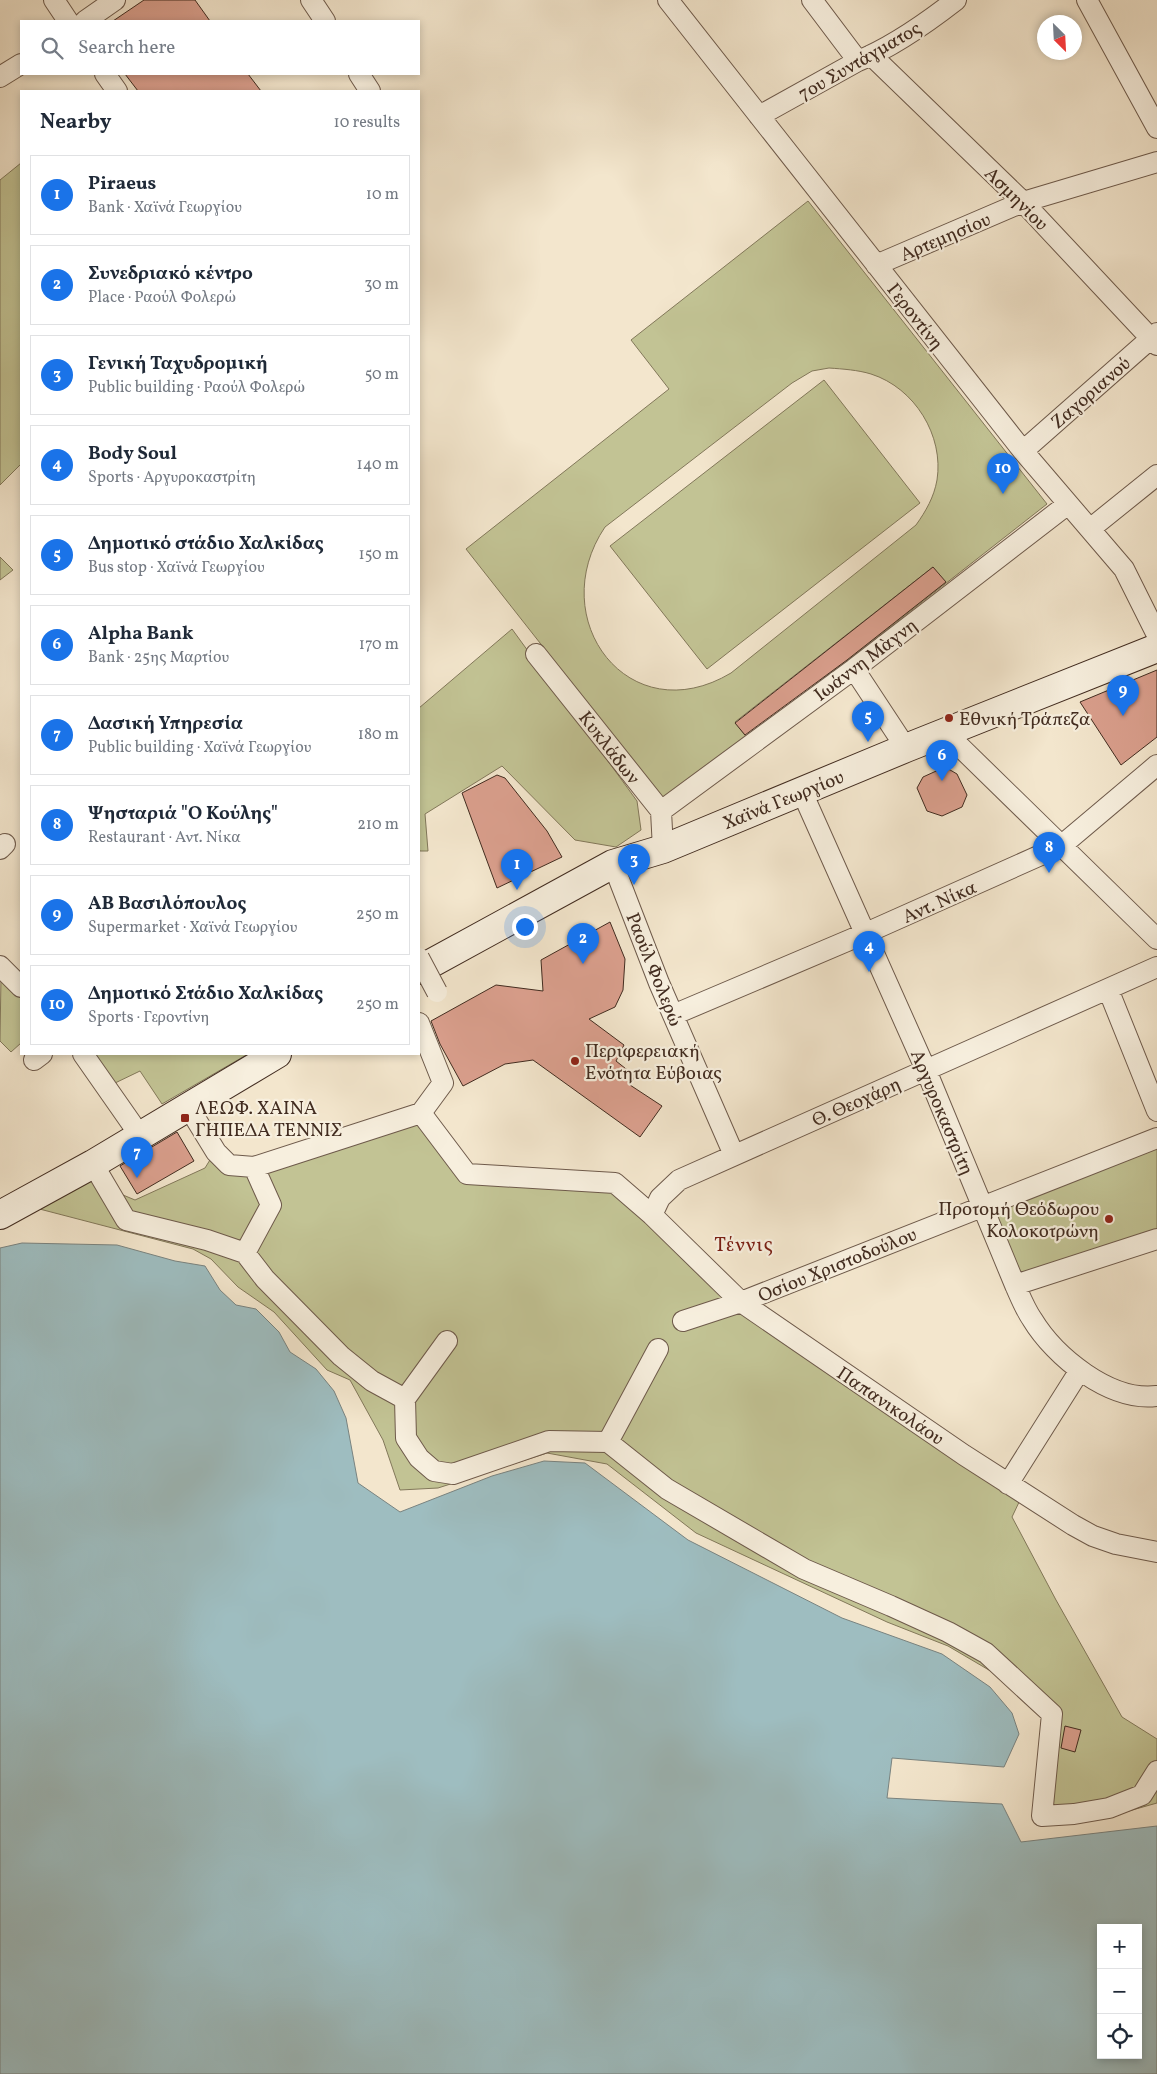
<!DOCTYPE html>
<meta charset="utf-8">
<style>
body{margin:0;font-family:Vollkorn,serif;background:#f2f2f3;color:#1f2937}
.controls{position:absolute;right:15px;bottom:15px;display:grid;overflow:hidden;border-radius:0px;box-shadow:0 2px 8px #0003}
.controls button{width:45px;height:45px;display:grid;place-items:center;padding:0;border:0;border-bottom:1px solid #e0e1e3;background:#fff;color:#1f2937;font:25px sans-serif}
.compass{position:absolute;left:1037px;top:15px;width:45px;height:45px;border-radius:50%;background:#fff;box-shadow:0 2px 8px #0003;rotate:156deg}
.you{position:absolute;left:524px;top:926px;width:18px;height:18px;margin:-12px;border:4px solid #fff;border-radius:50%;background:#1a73e8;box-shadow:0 0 0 8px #1a73e833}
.badge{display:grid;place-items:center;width:32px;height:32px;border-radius:50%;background:#1a73e8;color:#fff;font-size:16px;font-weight:700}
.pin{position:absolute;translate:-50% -41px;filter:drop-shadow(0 1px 2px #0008)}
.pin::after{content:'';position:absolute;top:26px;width:18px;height:15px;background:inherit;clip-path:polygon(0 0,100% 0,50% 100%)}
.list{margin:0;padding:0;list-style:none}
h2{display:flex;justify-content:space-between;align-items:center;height:65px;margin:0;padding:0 20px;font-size:21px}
h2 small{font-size:16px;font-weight:400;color:#747a83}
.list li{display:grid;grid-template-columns:32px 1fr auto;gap:15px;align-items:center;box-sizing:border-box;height:80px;margin:0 10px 10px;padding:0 10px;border:1px solid #e0e1e3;border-radius:0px}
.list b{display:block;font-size:19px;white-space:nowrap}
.list p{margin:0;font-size:16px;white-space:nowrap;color:#747a83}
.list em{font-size:16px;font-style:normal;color:#747a83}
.icon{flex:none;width:28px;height:28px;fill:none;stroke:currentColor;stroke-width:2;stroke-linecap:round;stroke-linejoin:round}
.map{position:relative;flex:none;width:1157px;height:2074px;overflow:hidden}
.search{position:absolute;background:#fff;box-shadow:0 2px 8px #0003;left:20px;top:20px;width:400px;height:55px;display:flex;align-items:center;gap:12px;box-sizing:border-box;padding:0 18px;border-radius:0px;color:#747a83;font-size:19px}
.panel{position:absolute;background:#fff;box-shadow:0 2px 8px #0003;left:20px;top:90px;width:400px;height:965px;border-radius:0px}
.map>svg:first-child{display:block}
.green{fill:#c2c394;stroke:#82785a;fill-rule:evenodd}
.water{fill:#9ebdc0;stroke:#798380;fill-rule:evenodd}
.building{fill:#da9f8d;stroke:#422c20}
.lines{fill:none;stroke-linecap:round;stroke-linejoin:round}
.street-casing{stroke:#6e5a4b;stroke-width:22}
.secondary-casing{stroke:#422c20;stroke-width:30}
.street{stroke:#f7efde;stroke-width:20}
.secondary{stroke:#f7efde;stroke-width:28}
.street-bridge-casing{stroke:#6e5a4b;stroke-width:22;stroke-linecap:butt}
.street-bridge{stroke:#f7efde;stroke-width:20}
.poi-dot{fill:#8f2418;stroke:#f7efde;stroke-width:2}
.labels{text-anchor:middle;stroke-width:4.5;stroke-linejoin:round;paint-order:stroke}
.street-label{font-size:19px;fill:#422c20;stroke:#f7efde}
.poi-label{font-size:19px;fill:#422c20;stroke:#f7efde;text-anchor:start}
.neighbourhood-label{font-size:20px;letter-spacing:1px;fill:#7a1f14;stroke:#f7efde}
</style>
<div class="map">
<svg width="1157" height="2074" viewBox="0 0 1157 2074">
<rect width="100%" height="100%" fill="#f3e6cd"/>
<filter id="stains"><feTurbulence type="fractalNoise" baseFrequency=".004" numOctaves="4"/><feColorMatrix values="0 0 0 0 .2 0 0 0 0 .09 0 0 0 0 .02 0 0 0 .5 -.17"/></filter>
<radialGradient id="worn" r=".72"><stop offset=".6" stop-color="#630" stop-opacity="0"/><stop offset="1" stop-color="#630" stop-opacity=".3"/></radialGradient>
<path class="green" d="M21,163V464L0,485V180Z
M808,201L1047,504L666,803L466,549L669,389L631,340ZM829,368C843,369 858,370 871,374C915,388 944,436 937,480C934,497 926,511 916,525L731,673C629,734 543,619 605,527L792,383L812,371ZM933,567L945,583L747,738L735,722Z
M824,380L920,503L707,669L610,546Z
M0,557L13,570L0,580Z
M512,629L637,801L641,830L616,847L575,840L502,766L425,814L428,851H420L419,849V708Z
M1,976L21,999V1043L11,1052L0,1041Z
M92,1054H248L162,1104L140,1071L113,1084Z
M420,1118L466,1177L614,1188L742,1308L1021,1498L1012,1517L1056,1600L1122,1717L1157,1739V1803L1111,1816L1035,1821L1044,1713L1011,1683L948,1646L887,1622L696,1533L607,1464L547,1453L438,1488L400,1490L383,1440L350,1380L327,1370L274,1312L238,1287L211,1259L193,1249L28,1206L80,1177L135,1200L205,1168L213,1155L224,1168Z
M1157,1138V1239L1015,1285L983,1207Z"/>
<path class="water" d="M22,1243L117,1245L175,1261L205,1266L220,1290L236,1305L256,1309L279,1332L290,1352L316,1369L334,1391L346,1418L358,1483L400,1512L492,1476L544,1461L585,1463L688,1540L842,1618L942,1654L990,1687L1012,1713L1019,1734L1004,1767L892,1758L887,1798L1002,1804L1021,1842L1157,1826V2074H0V1248ZM1101,1928H1138V2055H1101Z"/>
<path class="building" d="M144,0H195L210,21H113Z
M125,74H248L261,91H138Z
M933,567L946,582L847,660L745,735L735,723Z
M1157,670V737L1121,765L1080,702Z
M945,767L957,774L967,795L962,807L942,816L927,811L917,788L923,777Z
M497,775L505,778L547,831L562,857L497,888L462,793Z
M610,922L625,959L623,990L615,1007L589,1019L624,1045L616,1061L635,1076L630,1085L662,1106L640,1137L533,1060L505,1064L463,1086L440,1044L431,1021L496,985L543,991L541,960Z
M177,1132L194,1161L137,1194L120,1166Z
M1065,1726L1081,1730L1075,1752L1061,1748Z"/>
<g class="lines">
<defs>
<path id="street" d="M54,0L68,21
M311,0L325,21
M668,0L1023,451L1124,569L1157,635
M812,0L858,61
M1087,0L1157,128
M85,21L115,0
M871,55L1023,202L1157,345
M105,74L117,91
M359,74L370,91
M0,77L21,64
M759,116L858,61C890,48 929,21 956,0
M876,265L1023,202L1157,162
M1023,451L1157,333
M1090,529L1157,475
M536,654L661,811L663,849
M854,669L906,748
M946,733L1157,939
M802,792L926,1070L1015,1285C1020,1296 1025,1309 1032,1319C1055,1357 1110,1402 1157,1396
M661,811L854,669L1068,504
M0,849L5,844
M613,864L659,983L734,1155
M0,966L21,987
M1108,989L1157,1111
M673,1015L866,933L1061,846L1157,765
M83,1054L141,1137
M34,1060L42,1054
M189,1108L216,1152L229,1165L254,1167L421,1113L443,1083L419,1023
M421,1113L467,1174L615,1183L652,1215L741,1302L964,1455L1073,1525L1093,1536L1116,1544L1157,1552
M93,1164L126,1220L207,1240L245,1253
M254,1167L271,1205L245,1253L265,1279L341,1356L372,1381L405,1399
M652,1215L660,1198L679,1180L1157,967
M1015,1285L1157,1239
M683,1321L741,1302L1157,1138
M447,1341L405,1399L406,1438L419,1458L434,1471L453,1474L549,1441L608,1442L667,1489L804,1569L891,1606L948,1632L986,1653L1052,1714L1042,1816L1074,1814L1109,1808L1142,1795L1157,1771
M608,1442L658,1349
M1008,1484L1080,1370"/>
<path id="secondary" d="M419,970L613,864L663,849L906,748L1157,648
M0,1215L93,1164L277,1054"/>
</defs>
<use href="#street" class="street-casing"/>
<use href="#secondary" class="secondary-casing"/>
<use href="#street" class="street"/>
<use href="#secondary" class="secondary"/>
<defs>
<path id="street-bridge" d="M419,958L437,992"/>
</defs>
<use href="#street-bridge" class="street-bridge-casing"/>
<use href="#street-bridge" class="street-bridge"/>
</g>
<g class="poi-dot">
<circle cx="949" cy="718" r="5"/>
<circle cx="575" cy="1061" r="5"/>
<rect x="180" y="1113" width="10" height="10" rx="2.5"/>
<circle cx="1109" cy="1219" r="5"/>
</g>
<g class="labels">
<g class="street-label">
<text transform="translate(859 60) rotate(-30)" y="7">7ου Συντάγματος</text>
<text transform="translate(1017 198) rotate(45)" y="7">Ασμηνίου</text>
<text transform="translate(945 236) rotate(-23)" y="7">Αρτεμησίου</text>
<text transform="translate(916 316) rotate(52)" y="7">Γεροντίνη</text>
<text transform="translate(1090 392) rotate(-41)" y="7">Ζαγοριανού</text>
<text transform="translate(865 659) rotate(-37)" y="7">Ιωάννη Μὰγνη</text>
<text transform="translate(610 747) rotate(52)" y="7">Κυκλάδων</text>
<text transform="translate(783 799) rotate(-22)" y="7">Χαϊνά Γεωργίου</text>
<text transform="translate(939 901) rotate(-24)" y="7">Αντ. Νίκα</text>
<text transform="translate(655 969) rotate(68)" y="7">Ραούλ Φολερώ</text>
<text transform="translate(856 1101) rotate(-24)" y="7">Θ. Θεοχάρη</text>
<text transform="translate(943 1112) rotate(67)" y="7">Αργυροκαστρίτη</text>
<text transform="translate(837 1264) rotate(-22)" y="7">Οσίου Χριστοδούλου</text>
<text transform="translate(891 1405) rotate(34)" y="7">Παπανικολάου</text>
</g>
<g class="poi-label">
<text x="959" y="725">Εθνική Τράπεζα</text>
<text x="585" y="1057">Περιφερειακή<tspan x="585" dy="22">Ενότητα Εύβοιας</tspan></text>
<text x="195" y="1114">ΛΕΩΦ. ΧΑΙΝΑ<tspan x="195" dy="22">ΓΗΠΕΔΑ ΤΕΝΝΙΣ</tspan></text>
<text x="1099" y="1215" text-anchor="end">Προτομή Θεόδωρου<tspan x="1099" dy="22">Κολοκοτρώνη</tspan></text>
</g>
<g class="neighbourhood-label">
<text x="744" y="1251">Τέννις</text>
</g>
</g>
<rect width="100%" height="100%" filter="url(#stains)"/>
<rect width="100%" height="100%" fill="url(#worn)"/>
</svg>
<div class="controls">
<button>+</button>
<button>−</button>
<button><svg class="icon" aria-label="locate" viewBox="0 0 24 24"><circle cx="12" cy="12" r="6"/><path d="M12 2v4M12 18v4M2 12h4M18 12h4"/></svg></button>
</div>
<svg class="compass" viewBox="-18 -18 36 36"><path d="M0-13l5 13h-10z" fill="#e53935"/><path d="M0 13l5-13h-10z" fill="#747a83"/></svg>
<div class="you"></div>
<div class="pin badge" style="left:517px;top:890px">1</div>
<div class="pin badge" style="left:583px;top:964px">2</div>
<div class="pin badge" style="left:634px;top:885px">3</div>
<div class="pin badge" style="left:869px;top:972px">4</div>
<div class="pin badge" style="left:868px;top:742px">5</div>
<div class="pin badge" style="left:942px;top:781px">6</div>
<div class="pin badge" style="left:137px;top:1178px">7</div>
<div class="pin badge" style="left:1049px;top:873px">8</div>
<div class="pin badge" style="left:1123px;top:716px">9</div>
<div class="pin badge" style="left:1003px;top:494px">10</div>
<div class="search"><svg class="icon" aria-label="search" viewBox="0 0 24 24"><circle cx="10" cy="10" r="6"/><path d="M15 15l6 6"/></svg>Search here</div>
<section class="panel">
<h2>Nearby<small>10 results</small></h2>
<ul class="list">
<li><span class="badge">1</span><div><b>Piraeus</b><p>Bank · Χαϊνά Γεωργίου</p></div><em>10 m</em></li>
<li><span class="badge">2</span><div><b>Συνεδριακό κέντρο</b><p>Place · Ραούλ Φολερώ</p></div><em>30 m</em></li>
<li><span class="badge">3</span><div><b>Γενική Ταχυδρομική</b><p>Public building · Ραούλ Φολερώ</p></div><em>50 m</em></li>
<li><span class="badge">4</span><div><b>Body Soul</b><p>Sports · Αργυροκαστρίτη</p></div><em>140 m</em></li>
<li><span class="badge">5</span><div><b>Δημοτικό στάδιο Χαλκίδας</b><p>Bus stop · Χαϊνά Γεωργίου</p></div><em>150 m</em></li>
<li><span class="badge">6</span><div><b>Alpha Bank</b><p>Bank · 25ης Μαρτίου</p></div><em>170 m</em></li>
<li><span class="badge">7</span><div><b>Δασική Υπηρεσία</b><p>Public building · Χαϊνά Γεωργίου</p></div><em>180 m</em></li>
<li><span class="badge">8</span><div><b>Ψησταριά &quot;Ο Κούλης&quot;</b><p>Restaurant · Αντ. Νίκα</p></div><em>210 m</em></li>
<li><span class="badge">9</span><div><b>ΑΒ Βασιλόπουλος</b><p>Supermarket · Χαϊνά Γεωργίου</p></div><em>250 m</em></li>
<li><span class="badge">10</span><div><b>Δημοτικό Στάδιο Χαλκίδας</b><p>Sports · Γεροντίνη</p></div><em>250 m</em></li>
</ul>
</section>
</div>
